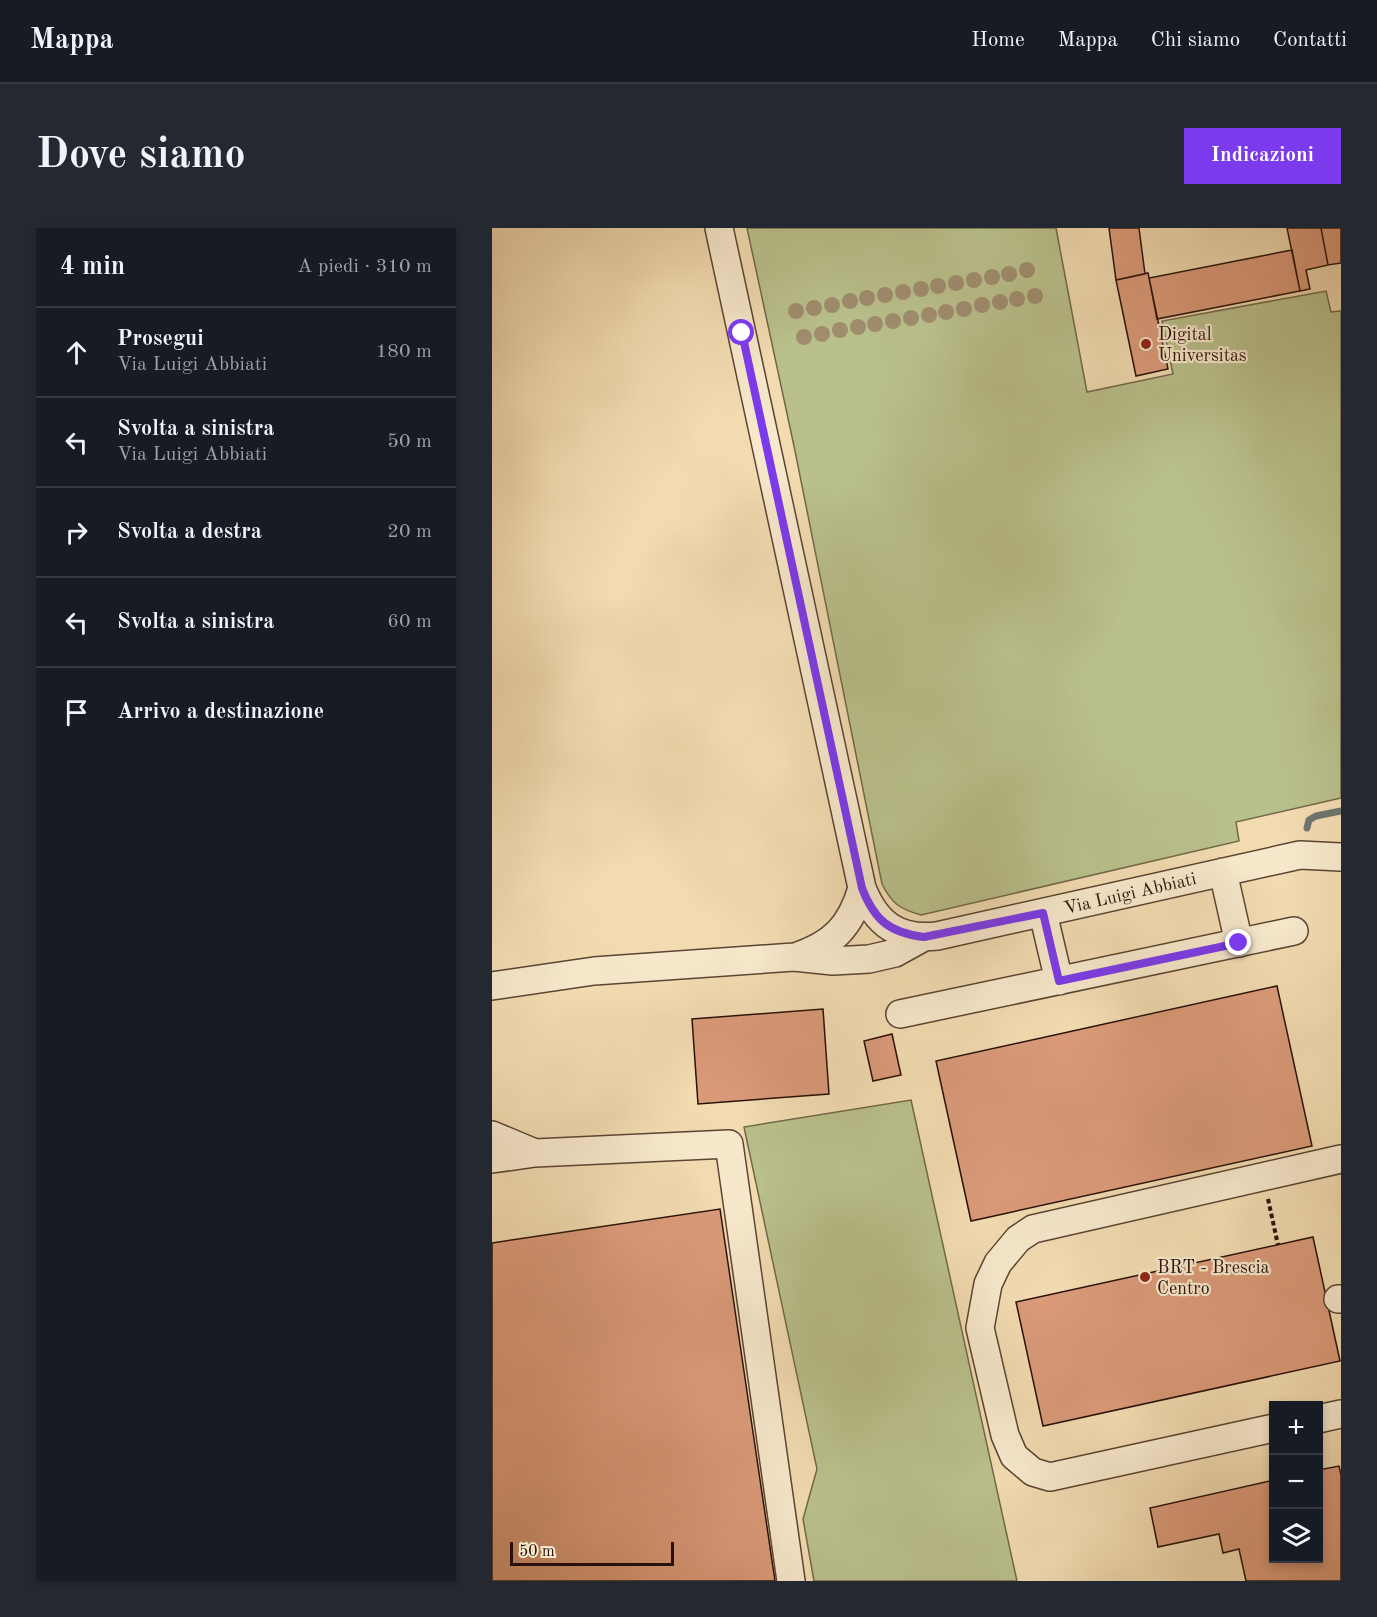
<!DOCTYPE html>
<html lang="it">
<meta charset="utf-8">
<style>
body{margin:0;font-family:"Old Standard TT",serif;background:#242831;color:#f1f3f6}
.controls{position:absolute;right:18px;bottom:18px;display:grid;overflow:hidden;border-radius:0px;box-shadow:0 3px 9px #0003}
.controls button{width:54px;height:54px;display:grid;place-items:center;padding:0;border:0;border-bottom:2px solid #363941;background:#171b24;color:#f1f3f6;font:30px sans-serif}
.scale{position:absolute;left:18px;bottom:15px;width:164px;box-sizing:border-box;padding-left:6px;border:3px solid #291109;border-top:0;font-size:16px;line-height:21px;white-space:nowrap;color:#291109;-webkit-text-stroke:4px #f7e8cc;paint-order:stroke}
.stop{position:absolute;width:18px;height:18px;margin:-14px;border:4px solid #7c3aed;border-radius:50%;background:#fff}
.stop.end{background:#7c3aed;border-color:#fff;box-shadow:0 2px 6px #0008}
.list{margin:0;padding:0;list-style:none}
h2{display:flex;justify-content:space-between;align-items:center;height:78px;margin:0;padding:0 24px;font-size:26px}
h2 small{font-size:20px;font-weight:400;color:#9ea1a6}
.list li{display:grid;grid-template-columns:39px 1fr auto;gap:18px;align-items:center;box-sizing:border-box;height:90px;padding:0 24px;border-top:2px solid #363941}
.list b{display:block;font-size:22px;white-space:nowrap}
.list p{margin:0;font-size:20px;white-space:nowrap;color:#9ea1a6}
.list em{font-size:20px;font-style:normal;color:#9ea1a6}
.icon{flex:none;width:33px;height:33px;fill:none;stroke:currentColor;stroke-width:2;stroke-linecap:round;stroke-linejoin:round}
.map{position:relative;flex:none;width:849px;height:1353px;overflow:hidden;border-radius:0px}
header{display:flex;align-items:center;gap:36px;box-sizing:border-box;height:84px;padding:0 30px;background:#171b24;border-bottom:2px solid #363941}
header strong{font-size:28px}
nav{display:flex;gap:33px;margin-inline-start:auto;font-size:21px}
.intro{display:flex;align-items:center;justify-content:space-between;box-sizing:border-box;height:144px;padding:0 36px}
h1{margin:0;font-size:42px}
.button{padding:15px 27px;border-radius:0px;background:#7c3aed;color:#fff;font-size:21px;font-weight:700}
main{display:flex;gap:36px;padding:0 36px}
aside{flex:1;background:#171b24;border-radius:0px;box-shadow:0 3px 9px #0003}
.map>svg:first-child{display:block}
.green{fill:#b9c08c;stroke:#71684a;stroke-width:1.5}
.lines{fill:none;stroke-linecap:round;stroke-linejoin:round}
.stream{stroke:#6e766e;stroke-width:7}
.building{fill:#da9a79;stroke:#291109;stroke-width:1.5}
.minor-casing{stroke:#5b4433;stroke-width:30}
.path{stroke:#291109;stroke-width:4;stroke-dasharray:4.5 3;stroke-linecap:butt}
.minor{stroke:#f7e8cc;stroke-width:27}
.tree{fill:#9f8d6e}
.route{stroke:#7c3aed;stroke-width:8}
.poi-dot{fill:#8f2418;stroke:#f7e8cc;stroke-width:2}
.labels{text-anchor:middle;stroke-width:4.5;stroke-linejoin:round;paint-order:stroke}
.poi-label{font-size:18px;fill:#291109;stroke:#f7e8cc;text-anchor:start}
.street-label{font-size:18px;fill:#291109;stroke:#f7e8cc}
</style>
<header>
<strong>Mappa</strong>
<nav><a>Home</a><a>Mappa</a><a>Chi siamo</a><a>Contatti</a></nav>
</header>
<div class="intro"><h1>Dove siamo</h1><a class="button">Indicazioni</a></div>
<main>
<aside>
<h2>4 min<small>A piedi · 310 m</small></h2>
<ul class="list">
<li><svg class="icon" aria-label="ahead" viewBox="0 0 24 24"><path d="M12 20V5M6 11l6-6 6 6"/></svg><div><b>Prosegui</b><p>Via Luigi Abbiati</p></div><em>180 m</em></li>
<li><svg class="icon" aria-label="left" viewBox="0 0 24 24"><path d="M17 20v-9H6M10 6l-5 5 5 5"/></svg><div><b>Svolta a sinistra</b><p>Via Luigi Abbiati</p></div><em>50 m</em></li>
<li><svg class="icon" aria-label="right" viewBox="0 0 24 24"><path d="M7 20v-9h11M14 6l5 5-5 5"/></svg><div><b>Svolta a destra</b></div><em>20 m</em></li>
<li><svg class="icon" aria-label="left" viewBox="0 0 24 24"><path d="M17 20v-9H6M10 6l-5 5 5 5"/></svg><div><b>Svolta a sinistra</b></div><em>60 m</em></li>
<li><svg class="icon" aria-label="arrive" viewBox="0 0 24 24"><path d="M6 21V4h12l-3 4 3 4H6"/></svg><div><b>Arrivo a destinazione</b></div></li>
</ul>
</aside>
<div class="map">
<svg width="849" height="1353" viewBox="0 0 849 1353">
<rect width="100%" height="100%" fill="#f2dbb1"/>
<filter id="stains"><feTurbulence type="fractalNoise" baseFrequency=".00333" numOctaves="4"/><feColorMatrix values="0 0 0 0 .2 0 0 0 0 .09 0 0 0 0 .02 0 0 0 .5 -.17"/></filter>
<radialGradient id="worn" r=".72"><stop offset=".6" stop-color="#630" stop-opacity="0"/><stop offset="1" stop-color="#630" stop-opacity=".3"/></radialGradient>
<path class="green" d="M255,0H564L595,164L681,146L670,93L834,63L839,84L849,83V570L744,594L747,613L429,687C408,681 400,676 390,656L302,218Z
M419,872L525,1353H322L311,1291L325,1241L252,899Z"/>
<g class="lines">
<path class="stream" d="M815,600L817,592L824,588L849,583"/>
</g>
<path class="building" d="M617,0H647L653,46L624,52Z
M795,0H829L836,37L814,42L818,61L808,63Z
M829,0H849V35L836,37Z
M800,22L808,63L665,91L657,50Z
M656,45L676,141L644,148L624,52Z
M785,758L820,918L479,993L444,833Z
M331,781L337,866L206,876L200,791Z
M400,806L409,847L381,853L372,813Z
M228,981L283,1353H0V1015Z
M821,1009L848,1133L551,1198L524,1074Z
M847,1238L849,1247V1353H754L747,1321L731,1325L727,1306L666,1319L658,1280L782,1252V1330H826V1242Z"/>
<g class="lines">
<defs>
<path id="minor" d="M227,0L370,660C384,696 406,712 445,708L808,627L849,629
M731,644L747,715
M551,685L567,753
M303,729C341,717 359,698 370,660
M0,758L102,743L302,729L341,733L377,731L403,725L432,709
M408,786L802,703
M0,907L43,925
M0,931L43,925L237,916L299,1353
M846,1071H849
M826,1191L849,1186
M782,1200L558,1249L541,1244L522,1228L513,1207L488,1100L496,1056L506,1035L526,1011L541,1001L849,931"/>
</defs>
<use href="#minor" class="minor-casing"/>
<path class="path" d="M776,971L786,1017"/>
<use href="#minor" class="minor"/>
</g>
<g class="tree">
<circle cx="535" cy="42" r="8"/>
<circle cx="517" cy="46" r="8"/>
<circle cx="500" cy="49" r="8"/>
<circle cx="482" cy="52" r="8"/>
<circle cx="464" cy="55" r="8"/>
<circle cx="446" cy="58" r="8"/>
<circle cx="429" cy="61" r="8"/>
<circle cx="411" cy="64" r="8"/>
<circle cx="393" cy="67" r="8"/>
<circle cx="543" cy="68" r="8"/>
<circle cx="375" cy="70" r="8"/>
<circle cx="525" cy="71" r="8"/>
<circle cx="358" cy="73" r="8"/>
<circle cx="508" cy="74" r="8"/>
<circle cx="340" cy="77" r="8"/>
<circle cx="490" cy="77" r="8"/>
<circle cx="322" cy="80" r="8"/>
<circle cx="472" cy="81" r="8"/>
<circle cx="304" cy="83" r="8"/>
<circle cx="454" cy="84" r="8"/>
<circle cx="437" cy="87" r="8"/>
<circle cx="419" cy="90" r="8"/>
<circle cx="401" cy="93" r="8"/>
<circle cx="383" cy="96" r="8"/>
<circle cx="366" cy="99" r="8"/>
<circle cx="348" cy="102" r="8"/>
<circle cx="330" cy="106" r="8"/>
<circle cx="312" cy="109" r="8"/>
</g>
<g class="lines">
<path class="route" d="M250,105L370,660C382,692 398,705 432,709L551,685L567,753L747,715"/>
</g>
<g class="poi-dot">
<circle cx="654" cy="116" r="6"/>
<circle cx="653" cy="1049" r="6"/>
</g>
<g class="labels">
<g class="poi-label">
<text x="666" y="112">Digital<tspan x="666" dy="21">Universitas</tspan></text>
<text x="665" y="1045">BRT - Brescia<tspan x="665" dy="21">Centro</tspan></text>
</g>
<g class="street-label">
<text transform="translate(638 665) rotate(-13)" y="6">Via Luigi Abbiati</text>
</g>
</g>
<rect width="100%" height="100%" filter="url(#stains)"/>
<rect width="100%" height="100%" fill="url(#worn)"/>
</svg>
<div class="controls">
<button>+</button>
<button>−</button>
<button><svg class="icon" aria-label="layers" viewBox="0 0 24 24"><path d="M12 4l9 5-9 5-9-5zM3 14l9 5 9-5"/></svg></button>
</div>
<div class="scale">50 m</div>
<div class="stop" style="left:250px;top:105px"></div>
<div class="stop end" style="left:747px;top:715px"></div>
</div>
</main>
